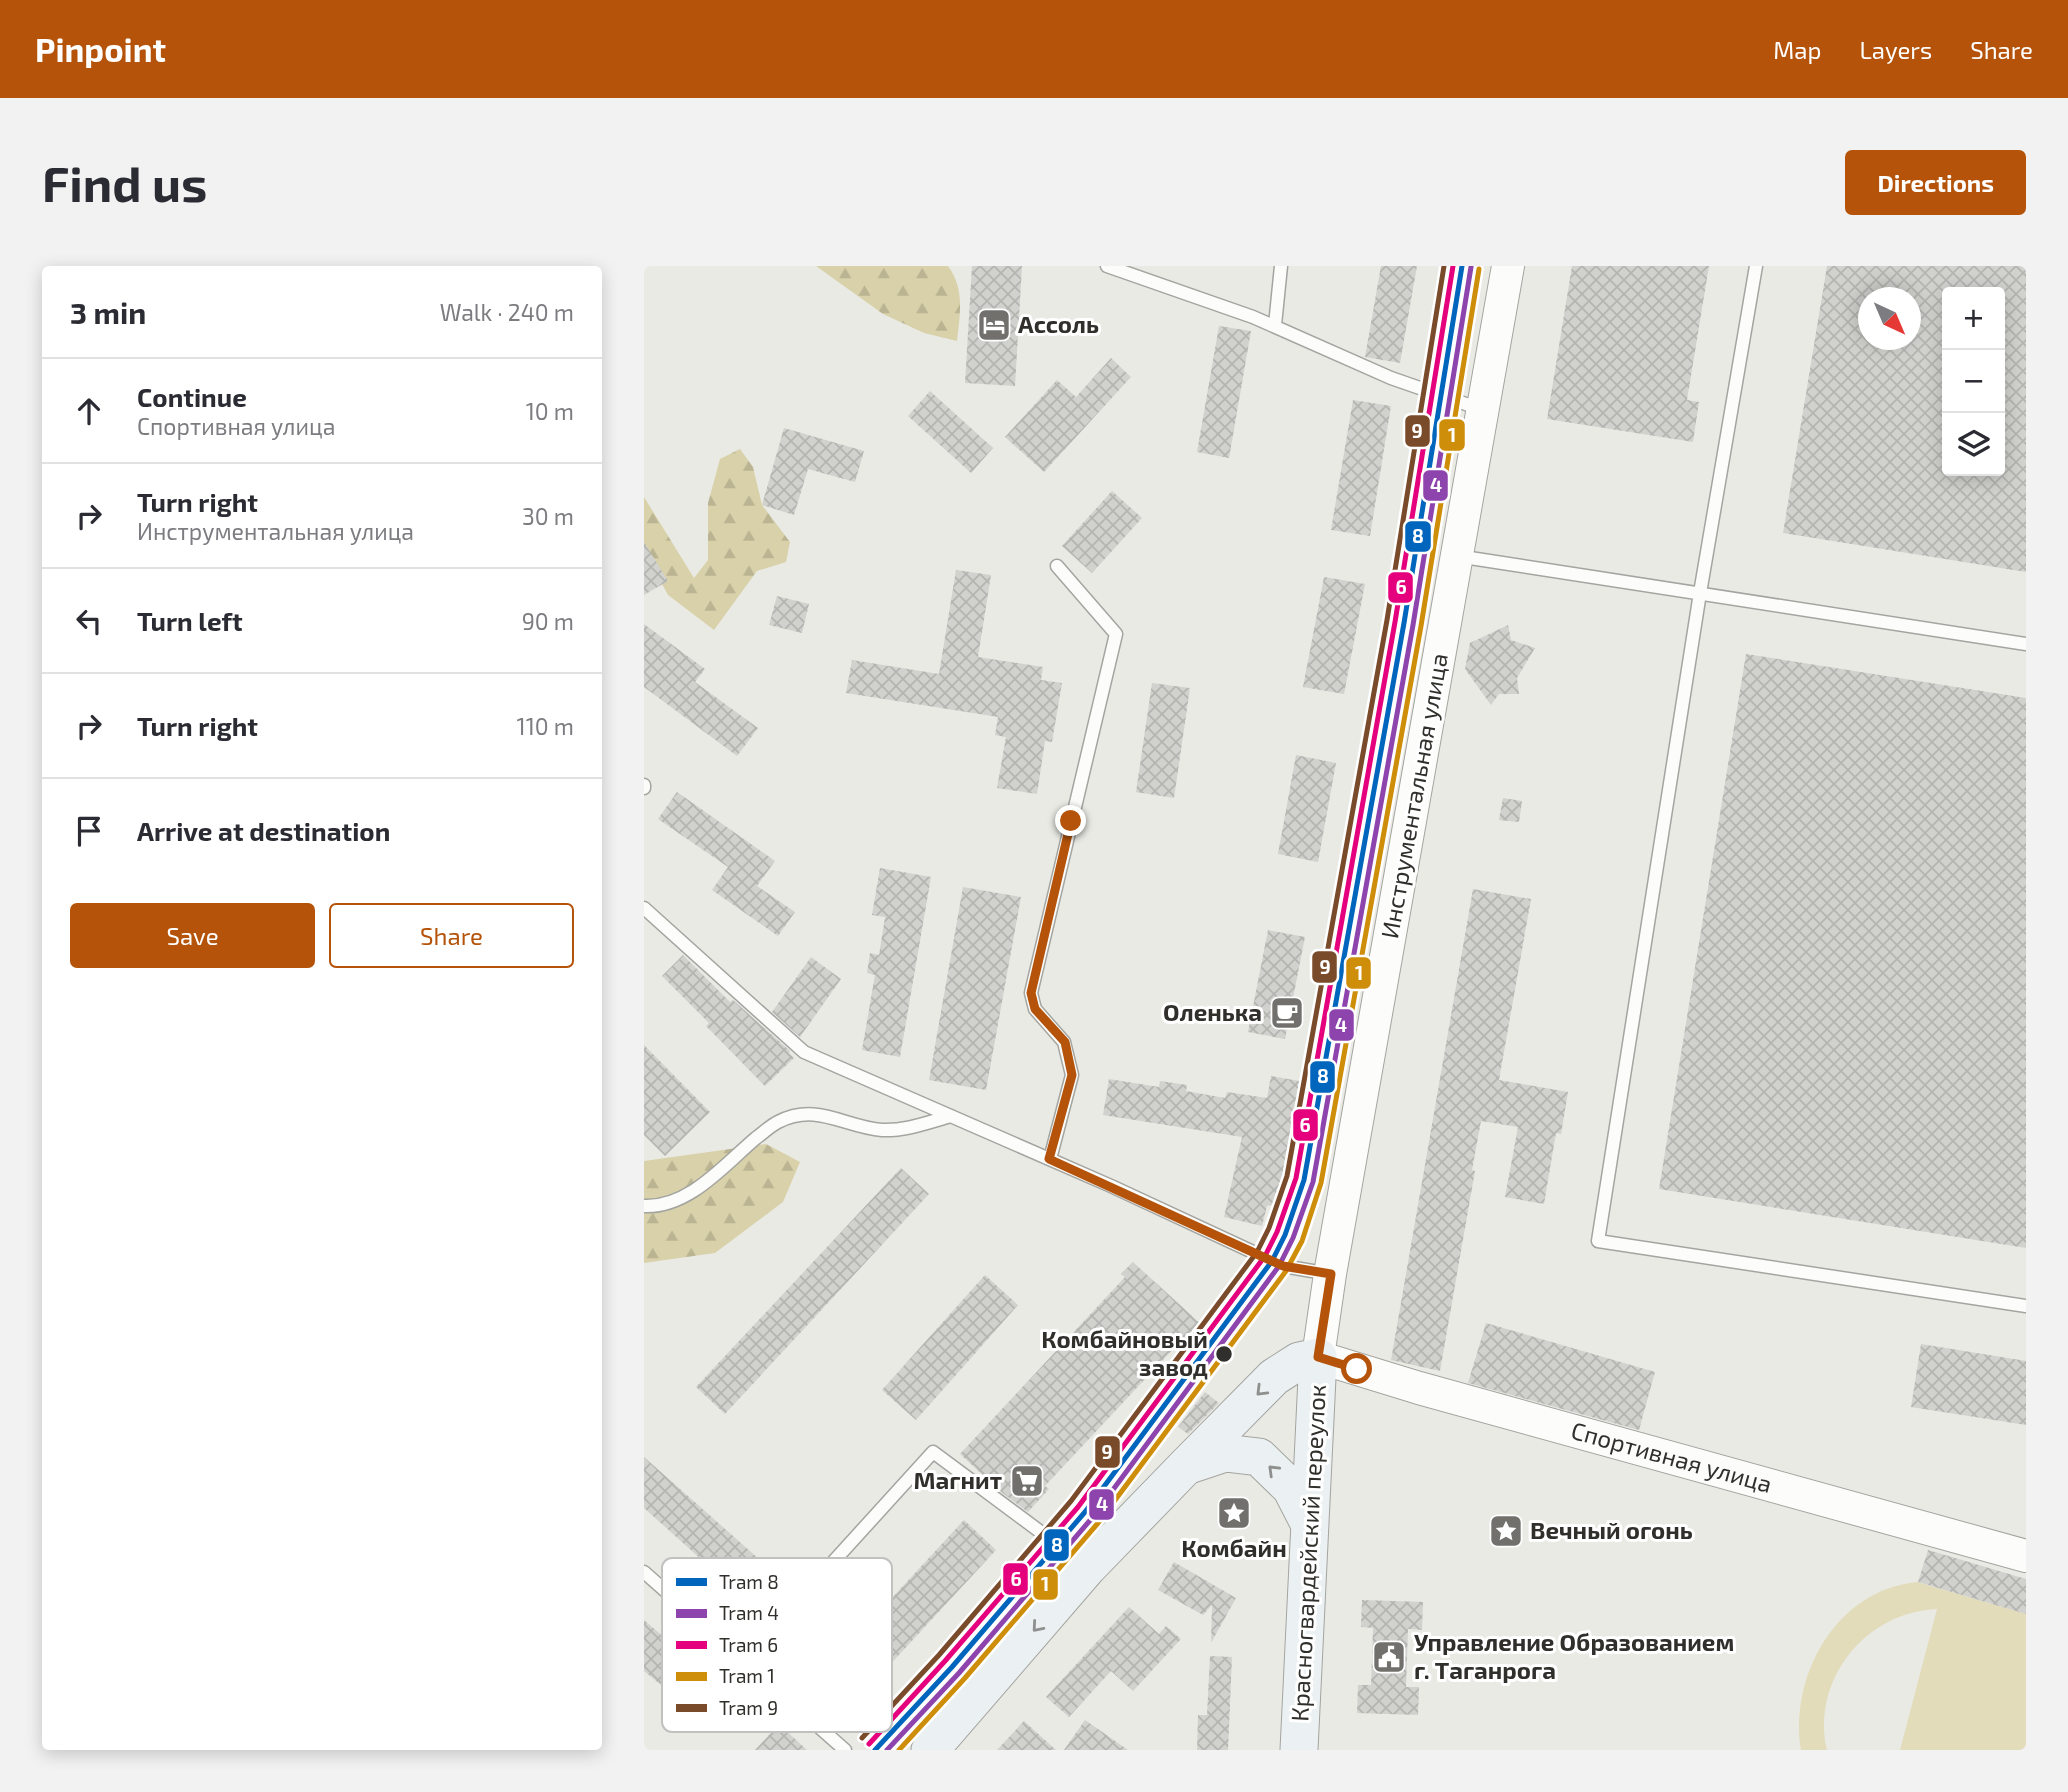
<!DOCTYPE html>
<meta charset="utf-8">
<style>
body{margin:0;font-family:"Exo 2",sans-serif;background:#f2f2f3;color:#2b2b33}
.controls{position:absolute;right:21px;top:21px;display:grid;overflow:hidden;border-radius:7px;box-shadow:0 4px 18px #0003}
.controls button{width:63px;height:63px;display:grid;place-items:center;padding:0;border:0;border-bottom:2px solid #e1e1e2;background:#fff;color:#2b2b33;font:35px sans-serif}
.compass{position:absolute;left:1214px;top:21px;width:63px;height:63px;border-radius:50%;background:#fff;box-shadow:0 4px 18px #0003;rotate:136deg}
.stop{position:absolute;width:21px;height:21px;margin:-16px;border:5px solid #b45309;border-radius:50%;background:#fff}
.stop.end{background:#b45309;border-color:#fff;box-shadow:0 2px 7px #0008}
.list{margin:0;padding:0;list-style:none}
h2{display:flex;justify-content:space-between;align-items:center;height:91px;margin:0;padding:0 28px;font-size:30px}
h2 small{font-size:23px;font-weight:400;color:#7c7c81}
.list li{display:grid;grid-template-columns:46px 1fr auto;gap:21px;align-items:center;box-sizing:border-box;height:105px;padding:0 28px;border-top:2px solid #e1e1e2}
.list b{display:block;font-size:26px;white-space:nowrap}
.list p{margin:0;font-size:23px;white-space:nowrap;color:#7c7c81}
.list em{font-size:23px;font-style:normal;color:#7c7c81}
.actions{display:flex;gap:14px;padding:21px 28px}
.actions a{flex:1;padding:16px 0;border:2px solid #b45309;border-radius:7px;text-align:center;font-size:24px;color:#b45309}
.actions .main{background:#b45309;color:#fff}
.icon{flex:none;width:38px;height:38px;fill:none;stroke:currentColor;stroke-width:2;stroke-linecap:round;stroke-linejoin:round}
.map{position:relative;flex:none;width:1382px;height:1484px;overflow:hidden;border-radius:7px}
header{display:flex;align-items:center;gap:42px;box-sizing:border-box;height:98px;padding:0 35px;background:#b45309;color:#fff}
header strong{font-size:33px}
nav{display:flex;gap:38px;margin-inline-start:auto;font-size:24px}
.intro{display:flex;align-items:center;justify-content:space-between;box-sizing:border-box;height:168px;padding:0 42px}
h1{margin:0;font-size:49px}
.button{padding:18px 32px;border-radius:7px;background:#b45309;color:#fff;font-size:24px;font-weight:700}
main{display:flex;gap:42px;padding:0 42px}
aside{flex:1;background:#fff;border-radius:7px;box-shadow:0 4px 18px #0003}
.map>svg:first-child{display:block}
.grass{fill:#e2dcba}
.forest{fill:url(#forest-firs)}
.building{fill:url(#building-cross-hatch);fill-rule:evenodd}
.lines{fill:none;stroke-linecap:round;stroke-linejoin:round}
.service-casing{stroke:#a4a4a0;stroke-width:15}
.tertiary-casing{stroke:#a4a4a0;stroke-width:34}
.secondary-casing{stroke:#a4a4a0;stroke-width:39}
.service{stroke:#fcfcfb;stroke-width:12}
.tertiary{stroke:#fcfcfb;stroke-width:32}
.secondary{stroke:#ebf0f2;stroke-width:37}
.tram-1-casing{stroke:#fff;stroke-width:10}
.tram-2-casing{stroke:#fff;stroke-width:10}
.tram-3-casing{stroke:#fff;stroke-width:10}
.tram-4-casing{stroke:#fff;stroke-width:10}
.tram-5-casing{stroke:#fff;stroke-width:10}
.tram-1{stroke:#0065bd;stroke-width:5}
.tram-2{stroke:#8e44ad;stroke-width:5}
.tram-3{stroke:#e5007d;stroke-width:5}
.tram-4{stroke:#cf8e09;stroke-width:5}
.tram-5{stroke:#7a4b2a;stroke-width:5}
.oneway{stroke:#8e908e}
.route{stroke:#b45309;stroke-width:9}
.stop-dot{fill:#302f2b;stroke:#fff;stroke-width:2.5}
.labels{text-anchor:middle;stroke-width:6;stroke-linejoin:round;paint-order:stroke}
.poi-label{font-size:24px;font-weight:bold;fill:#302f2b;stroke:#fff;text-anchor:start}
.street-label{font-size:24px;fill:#302f2b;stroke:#fff}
.stop-label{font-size:24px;font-weight:bold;fill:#302f2b;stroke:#fff;text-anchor:end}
.key{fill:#fff;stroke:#c1c1bf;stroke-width:2}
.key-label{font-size:19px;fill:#302f2b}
.line-badge{stroke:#fff;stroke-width:2.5}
.badge-label{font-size:19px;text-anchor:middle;font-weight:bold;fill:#fff}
</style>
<header>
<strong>Pinpoint</strong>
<nav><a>Map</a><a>Layers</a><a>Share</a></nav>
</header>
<div class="intro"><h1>Find us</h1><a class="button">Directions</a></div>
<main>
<aside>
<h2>3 min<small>Walk · 240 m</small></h2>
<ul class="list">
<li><svg class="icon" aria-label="ahead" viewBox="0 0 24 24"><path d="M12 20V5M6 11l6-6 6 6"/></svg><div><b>Continue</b><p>Спортивная улица</p></div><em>10 m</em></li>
<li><svg class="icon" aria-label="right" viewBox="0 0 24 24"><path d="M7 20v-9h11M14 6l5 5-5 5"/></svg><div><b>Turn right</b><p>Инструментальная улица</p></div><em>30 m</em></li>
<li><svg class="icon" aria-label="left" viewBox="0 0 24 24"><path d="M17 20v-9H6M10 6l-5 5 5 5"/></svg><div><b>Turn left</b></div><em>90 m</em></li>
<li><svg class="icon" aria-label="right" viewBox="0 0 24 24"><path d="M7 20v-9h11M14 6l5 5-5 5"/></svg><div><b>Turn right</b></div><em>110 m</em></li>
<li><svg class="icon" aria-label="arrive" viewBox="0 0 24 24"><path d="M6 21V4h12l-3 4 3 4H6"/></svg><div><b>Arrive at destination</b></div></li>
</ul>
<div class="actions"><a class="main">Save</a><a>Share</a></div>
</aside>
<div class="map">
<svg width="1382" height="1484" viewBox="0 0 1382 1484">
<defs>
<pattern id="forest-firs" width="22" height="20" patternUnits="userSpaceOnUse" patternTransform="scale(1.75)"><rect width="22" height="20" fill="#d8d1aa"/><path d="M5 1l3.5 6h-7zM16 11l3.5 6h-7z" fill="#bab492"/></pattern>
<pattern id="building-cross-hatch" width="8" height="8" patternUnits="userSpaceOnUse" patternTransform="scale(1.75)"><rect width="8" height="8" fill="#d1d1cd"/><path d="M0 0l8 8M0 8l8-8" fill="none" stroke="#b4b4b0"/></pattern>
</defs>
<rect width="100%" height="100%" fill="#eaeae5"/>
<path class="grass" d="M1273,1316L1382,1348V1484H1256L1293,1343C1222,1346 1167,1413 1183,1484H1157C1145,1410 1192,1324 1273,1316Z"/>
<path class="forest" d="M172,0H304C321,23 316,48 313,75L280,67L239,48Z
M96,183L109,201L118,239L146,276L142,296L113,305L70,364L24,329L0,285V231L50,312L64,294V237L76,193Z
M122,878L156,896L139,936L71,987L0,997V895Z"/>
<path class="building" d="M328,0H378L371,120L321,117Z
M737,0H773L756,97L721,91Z
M928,0H1065L1043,134L1055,136L1049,176L903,153Z
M1183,0H1382V306L1139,267ZM1303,26H1356V205H1303ZM1224,32H1266V74H1224Z
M575,60L607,65L585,192L553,186Z
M467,92L487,111L400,206L361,171L413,114L432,131Z
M286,125L349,182L327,207L264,150Z
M709,134L747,140L726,270L687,264Z
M140,162L220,185L211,216L164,203L150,249L118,239Z
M468,225L498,252L448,307L418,280Z
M0,276L24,315L0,329Z
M312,304L347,309L334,391L399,401L397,414L418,417L408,476L401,475L393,528L353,522L362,471L351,469L354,451L202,427L208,394L295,408Z
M680,311L721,318L700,428L659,421Z
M133,330L165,338L158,367L125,359Z
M0,358L61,403L51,416L114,462L93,490L0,421Z
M864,359L867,374L891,382L873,412L875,428H855L847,439L821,403L826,377Z
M1102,388L1382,432V982L1015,923Z
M508,417L546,422L530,532L492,526Z
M652,489L692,497L674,596L634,588Z
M33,526L131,595L113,620L151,646L134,670L68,624L84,601L14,553Z
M859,532L878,535L875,556L855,554Z
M236,602L287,611L256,791L218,784L231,709L223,707L226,687L235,689L241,651L228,649Z
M319,621L377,631L342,824L285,814Z
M829,623L887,633L855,814L924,826L917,868L912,867L900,938L861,931L874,861L837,855L828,904L831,905L796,1105L747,1094Z
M624,664L661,671L641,773L604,766Z
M39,689L86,736L89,734L146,785L145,787L150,792L121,820L62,760L65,757L18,710Z
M167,691L197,713L156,771L128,746Z
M0,779L66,846L21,890L0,869Z
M627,810L661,816L643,911L648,913L644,932L636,938L623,940L618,960L580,951L598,871L459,849L465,813L515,821L516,815L543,819L542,825L581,832L583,826L623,832Z
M257,902L285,928L81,1148L52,1121Z
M489,996L558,1059L535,1083L532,1080L401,1220L405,1223L384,1246L356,1225L316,1188L481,1011L477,1008Z
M341,1009L374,1039L272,1154L238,1124Z
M842,1057L1011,1106L995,1164L824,1117Z
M1277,1078L1382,1095V1159L1267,1141Z
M561,1126L575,1137L544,1168L534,1161Z
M0,1191L124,1301L98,1330L0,1242Z
M320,1254L352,1284L192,1457L160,1427Z
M1284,1284L1382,1313V1348L1274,1316Z
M530,1296L592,1332L567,1377L568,1339L559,1349L514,1324Z
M718,1334L779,1336L778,1364L764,1363L762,1421H775L774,1449L713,1447L714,1419H727L729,1362L717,1361Z
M485,1341L515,1368L522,1360L537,1373L489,1425L467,1405L425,1451L402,1431Z
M0,1354L64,1409L40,1438L0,1405Z
M566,1390L588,1391L584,1484H553L554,1449H563Z
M441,1454L484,1484H420Z
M380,1455L412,1484H353Z
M135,1458L163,1484H111Z"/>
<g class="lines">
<defs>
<path id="service" d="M463,0L609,51L747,112L839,144
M1112,0L1056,327L954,975L1382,1040
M631,59L637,0
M813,290L1382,378
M0,519V522
M0,642L160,786L467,920L639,1000L686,1008
M406,893L428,809L420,776L391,743L387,727L472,368L413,300
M0,940C45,942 80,899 112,872C119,867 126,860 134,856C173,836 200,861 238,864C262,865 285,856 307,850
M0,1306L201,1484
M100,1394L289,1186L441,1299"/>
<g id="tertiary">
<path id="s1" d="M864,0L686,1008L674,1091L775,1122L1382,1290"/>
</g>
<path id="secondary" d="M542,1200L581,1187L615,1191L647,1222L666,1259
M286,1484L444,1301L542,1200L630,1111L655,1095L674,1091L655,1484"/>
</defs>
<use href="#service" class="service-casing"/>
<use href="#tertiary" class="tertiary-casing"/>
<use href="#secondary" class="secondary-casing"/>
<use href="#service" class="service"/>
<use href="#tertiary" class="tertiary"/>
<use href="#secondary" class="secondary"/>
<defs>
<path id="tram-1" d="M231,1484L308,1401L441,1246L628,995L641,969L660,914L760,357L818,0"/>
<path id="tram-2" d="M243,1484L315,1407L448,1252L635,1000L649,972L669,916L769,359L827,1"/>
<path id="tram-3" d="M225,1478L301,1395L434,1241L621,990L633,966L652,912L751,356L809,0"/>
<path id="tram-4" d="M255,1484L321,1412L454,1257L642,1005L658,975L677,917L777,360L835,3"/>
<path id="tram-5" d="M218,1472L295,1389L427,1235L613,986L625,962L643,910L743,354L800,0"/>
</defs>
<use href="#tram-1" class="tram-1-casing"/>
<use href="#tram-2" class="tram-2-casing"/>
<use href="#tram-3" class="tram-3-casing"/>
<use href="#tram-4" class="tram-4-casing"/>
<use href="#tram-5" class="tram-5-casing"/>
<use href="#tram-1" class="tram-1"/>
<use href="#tram-2" class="tram-2"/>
<use href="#tram-3" class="tram-3"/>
<use href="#tram-4" class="tram-4"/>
<use href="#tram-5" class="tram-5"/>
</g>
<defs><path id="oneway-chevron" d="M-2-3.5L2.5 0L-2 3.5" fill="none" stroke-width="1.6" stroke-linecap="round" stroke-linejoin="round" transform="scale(1.75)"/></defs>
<g class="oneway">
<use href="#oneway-chevron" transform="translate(617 1125) rotate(135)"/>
<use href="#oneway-chevron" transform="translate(629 1204) rotate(-136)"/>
<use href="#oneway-chevron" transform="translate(393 1361) rotate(131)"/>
</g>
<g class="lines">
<path class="route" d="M427,555L387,727L391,743L421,776L428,809L405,893L639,1000L687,1008L674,1091L713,1103"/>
</g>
<defs>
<symbol id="hotel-square" viewBox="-11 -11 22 22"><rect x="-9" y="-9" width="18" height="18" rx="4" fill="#71706c" stroke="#fff"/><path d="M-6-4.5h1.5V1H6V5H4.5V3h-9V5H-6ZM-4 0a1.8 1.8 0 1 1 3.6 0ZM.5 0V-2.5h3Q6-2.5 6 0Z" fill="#fff"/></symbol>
<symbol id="cafe-square" viewBox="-11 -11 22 22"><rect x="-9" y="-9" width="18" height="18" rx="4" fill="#71706c" stroke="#fff"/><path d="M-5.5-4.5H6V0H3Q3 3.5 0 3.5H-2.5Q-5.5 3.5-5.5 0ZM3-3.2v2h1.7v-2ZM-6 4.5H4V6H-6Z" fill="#fff"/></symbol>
<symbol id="supermarket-square" viewBox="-11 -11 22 22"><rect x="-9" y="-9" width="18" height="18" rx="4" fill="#71706c" stroke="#fff"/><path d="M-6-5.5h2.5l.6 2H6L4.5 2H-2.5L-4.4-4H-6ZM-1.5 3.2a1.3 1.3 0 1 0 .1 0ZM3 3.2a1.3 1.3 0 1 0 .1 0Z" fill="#fff"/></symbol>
<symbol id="sight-square" viewBox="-11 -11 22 22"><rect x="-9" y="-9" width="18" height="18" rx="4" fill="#71706c" stroke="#fff"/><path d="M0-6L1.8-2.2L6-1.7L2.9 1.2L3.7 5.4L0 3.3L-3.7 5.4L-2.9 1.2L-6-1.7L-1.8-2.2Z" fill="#fff"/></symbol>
<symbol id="civic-square" viewBox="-11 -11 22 22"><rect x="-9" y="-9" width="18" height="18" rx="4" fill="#71706c" stroke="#fff"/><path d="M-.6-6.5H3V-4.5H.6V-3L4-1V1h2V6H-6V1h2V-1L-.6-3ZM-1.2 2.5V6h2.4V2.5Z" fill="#fff"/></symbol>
</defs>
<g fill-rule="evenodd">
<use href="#hotel-square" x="331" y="40" width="38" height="38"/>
<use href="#cafe-square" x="624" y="728" width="38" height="38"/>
<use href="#supermarket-square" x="364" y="1196" width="38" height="38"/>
<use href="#sight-square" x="571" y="1228" width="38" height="38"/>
<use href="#sight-square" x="843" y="1246" width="38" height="38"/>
<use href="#civic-square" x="726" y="1372" width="38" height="38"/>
</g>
<circle class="stop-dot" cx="580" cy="1088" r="9"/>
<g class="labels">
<g class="poi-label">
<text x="374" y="67">Ассоль</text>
<text x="618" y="755" text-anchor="end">Оленька</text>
<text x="358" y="1223" text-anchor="end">Магнит</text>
<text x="886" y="1273">Вечный огонь</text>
<text x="590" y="1291" text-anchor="middle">Комбайн</text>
<text x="770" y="1385">Управление Образованием<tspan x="770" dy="28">г. Таганрога</tspan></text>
</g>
<g class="street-label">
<text transform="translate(771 530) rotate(-80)" y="8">Инструментальная улица</text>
<text dy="8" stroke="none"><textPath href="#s1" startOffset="1475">Спортивная улица</textPath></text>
<text transform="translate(665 1287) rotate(-87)" y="8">Красногвардейский переулок</text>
</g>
<g class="stop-label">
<text x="564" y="1082">Комбайновый<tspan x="564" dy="28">завод</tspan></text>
</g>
</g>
<rect x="18" y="1292" width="230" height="174" rx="10" class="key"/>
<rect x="32" y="1312" width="31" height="8" fill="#0065bd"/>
<rect x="32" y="1343" width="31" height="9" fill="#8e44ad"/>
<rect x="32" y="1375" width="31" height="8" fill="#e5007d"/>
<rect x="32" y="1406" width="31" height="9" fill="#cf8e09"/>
<rect x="32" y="1438" width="31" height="8" fill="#7a4b2a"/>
<g class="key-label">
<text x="75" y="1323">Tram 8</text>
<text x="75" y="1354">Tram 4</text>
<text x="75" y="1386">Tram 6</text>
<text x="75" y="1417">Tram 1</text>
<text x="75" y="1449">Tram 9</text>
</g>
<g class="line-badge">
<rect x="760" y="148" width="27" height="34" rx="7" fill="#7a4b2a"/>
<rect x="794" y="152" width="28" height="34" rx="7" fill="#cf8e09"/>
<rect x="778" y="203" width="27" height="33" rx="7" fill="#8e44ad"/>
<rect x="760" y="254" width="28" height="33" rx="7" fill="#0065bd"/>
<rect x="743" y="305" width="27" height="33" rx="7" fill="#e5007d"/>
<rect x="667" y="684" width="27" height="34" rx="7" fill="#7a4b2a"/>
<rect x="701" y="690" width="27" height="34" rx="7" fill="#cf8e09"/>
<rect x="684" y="742" width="27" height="34" rx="7" fill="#8e44ad"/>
<rect x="665" y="794" width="27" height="34" rx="7" fill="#0065bd"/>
<rect x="648" y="842" width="27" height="34" rx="7" fill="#e5007d"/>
<rect x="450" y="1169" width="27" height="34" rx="7" fill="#7a4b2a"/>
<rect x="444" y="1222" width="27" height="33" rx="7" fill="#8e44ad"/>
<rect x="399" y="1262" width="27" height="34" rx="7" fill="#0065bd"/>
<rect x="358" y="1296" width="27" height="34" rx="7" fill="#e5007d"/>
<rect x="388" y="1302" width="27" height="33" rx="7" fill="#cf8e09"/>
</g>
<g class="badge-label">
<text x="773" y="172">9</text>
<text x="808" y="176">1</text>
<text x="792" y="226">4</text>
<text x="774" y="277">8</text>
<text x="757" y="328">6</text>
<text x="681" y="708">9</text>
<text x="715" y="714">1</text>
<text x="697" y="766">4</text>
<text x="679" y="817">8</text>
<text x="661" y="866">6</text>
<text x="463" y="1193">9</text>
<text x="458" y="1245">4</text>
<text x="413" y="1286">8</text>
<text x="372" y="1320">6</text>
<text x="401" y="1325">1</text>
</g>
</svg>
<div class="controls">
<button>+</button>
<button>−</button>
<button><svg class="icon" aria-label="layers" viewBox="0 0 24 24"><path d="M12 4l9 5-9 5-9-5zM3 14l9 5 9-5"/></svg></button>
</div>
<svg class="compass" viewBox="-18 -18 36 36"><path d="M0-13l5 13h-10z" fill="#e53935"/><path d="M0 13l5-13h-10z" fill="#7c7c81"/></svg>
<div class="stop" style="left:713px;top:1103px"></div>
<div class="stop end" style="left:427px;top:555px"></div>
</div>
</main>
